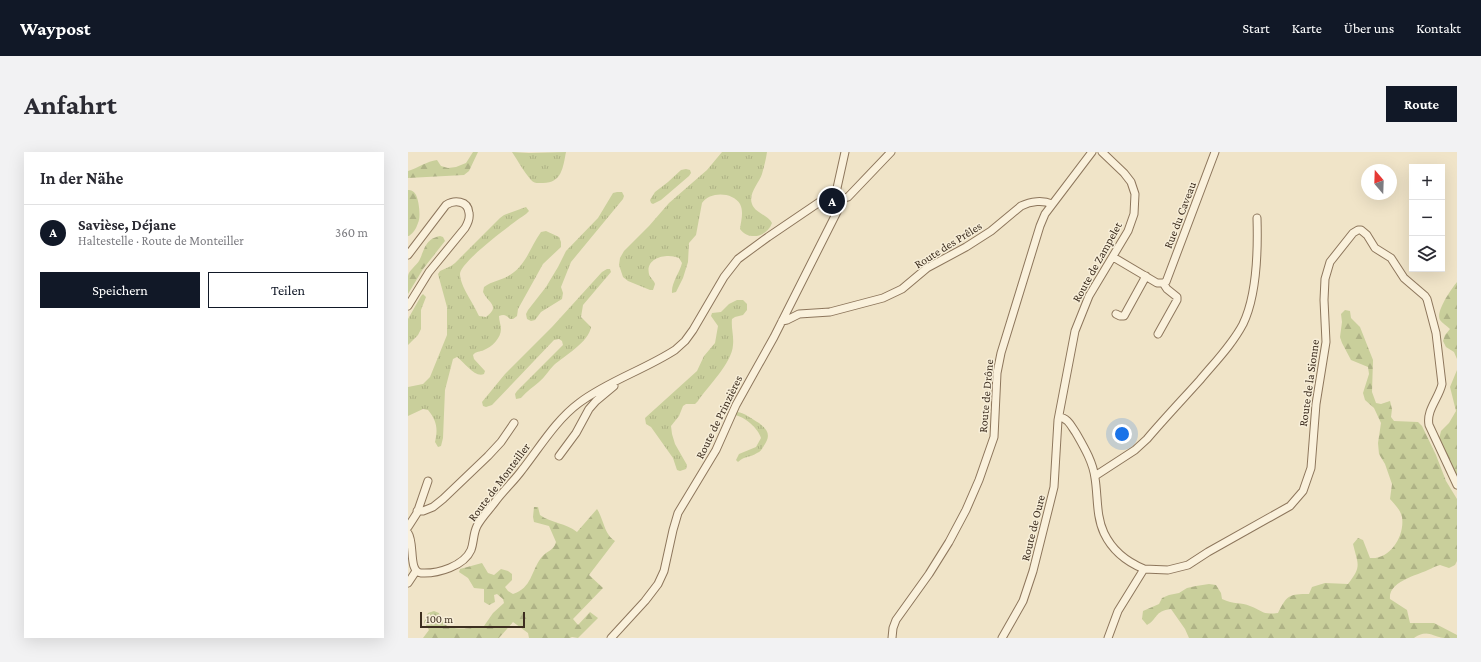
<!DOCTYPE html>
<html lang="de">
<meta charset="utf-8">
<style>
body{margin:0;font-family:"Crimson Pro",serif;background:#f2f2f3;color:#2b2b33}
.controls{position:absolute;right:12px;top:12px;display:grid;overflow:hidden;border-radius:0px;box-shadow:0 4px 16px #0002}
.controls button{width:36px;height:36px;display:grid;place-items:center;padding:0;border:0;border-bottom:1px solid #e1e1e2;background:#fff;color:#2b2b33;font:20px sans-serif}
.compass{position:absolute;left:953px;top:12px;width:36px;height:36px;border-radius:50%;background:#fff;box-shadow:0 4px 16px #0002;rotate:341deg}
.scale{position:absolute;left:12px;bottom:10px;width:105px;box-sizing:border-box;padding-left:4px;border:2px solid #3d2e20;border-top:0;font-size:11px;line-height:14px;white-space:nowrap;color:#3d2e20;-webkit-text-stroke:3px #f7eed8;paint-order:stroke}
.you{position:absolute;left:714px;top:282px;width:14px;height:14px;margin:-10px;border:3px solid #fff;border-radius:50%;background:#1a73e8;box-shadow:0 0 0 6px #1a73e833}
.badge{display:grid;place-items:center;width:26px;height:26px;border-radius:50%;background:#111827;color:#fff;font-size:13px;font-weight:700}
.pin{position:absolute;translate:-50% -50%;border:2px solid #fff;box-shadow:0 1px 4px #0006}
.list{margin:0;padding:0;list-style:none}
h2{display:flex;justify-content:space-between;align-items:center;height:52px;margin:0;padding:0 16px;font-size:17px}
h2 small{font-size:13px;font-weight:400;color:#7c7c81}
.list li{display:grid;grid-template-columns:26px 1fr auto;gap:12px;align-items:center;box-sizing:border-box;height:56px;padding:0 16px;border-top:1px solid #e1e1e2}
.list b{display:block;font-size:15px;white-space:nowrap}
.list p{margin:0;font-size:13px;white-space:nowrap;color:#7c7c81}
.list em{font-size:13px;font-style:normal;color:#7c7c81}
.actions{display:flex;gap:8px;padding:12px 16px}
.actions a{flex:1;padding:9px 0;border:1px solid #111827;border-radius:0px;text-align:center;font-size:14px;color:#111827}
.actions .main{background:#111827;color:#fff}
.icon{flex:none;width:22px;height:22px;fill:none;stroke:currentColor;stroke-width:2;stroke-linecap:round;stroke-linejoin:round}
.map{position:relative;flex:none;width:1049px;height:486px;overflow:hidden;border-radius:0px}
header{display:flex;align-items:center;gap:24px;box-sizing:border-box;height:56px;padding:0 20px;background:#111827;color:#fff}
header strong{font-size:19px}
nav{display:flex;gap:22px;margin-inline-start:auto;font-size:14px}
.intro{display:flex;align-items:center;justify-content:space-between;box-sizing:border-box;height:96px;padding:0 24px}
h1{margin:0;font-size:28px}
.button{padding:10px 18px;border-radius:0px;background:#111827;color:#fff;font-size:14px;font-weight:700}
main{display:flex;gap:24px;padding:0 24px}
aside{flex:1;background:#fff;border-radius:0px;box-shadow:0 4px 16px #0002}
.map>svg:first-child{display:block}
.grass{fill:url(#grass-tufts)}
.forest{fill:url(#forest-firs)}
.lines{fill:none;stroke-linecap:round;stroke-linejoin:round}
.minor-casing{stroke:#8d765c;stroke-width:9}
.minor{stroke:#faf1dc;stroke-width:7}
.labels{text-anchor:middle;stroke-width:3;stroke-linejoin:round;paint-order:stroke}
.street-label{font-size:12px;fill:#3d2e20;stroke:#f7eed8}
</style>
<header>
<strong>Waypost</strong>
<nav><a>Start</a><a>Karte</a><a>Über uns</a><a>Kontakt</a></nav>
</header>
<div class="intro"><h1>Anfahrt</h1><a class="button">Route</a></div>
<main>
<aside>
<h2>In der Nähe<small></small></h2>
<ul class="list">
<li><span class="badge">A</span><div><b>Savièse, Déjane</b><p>Haltestelle · Route de Monteiller</p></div><em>360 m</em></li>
</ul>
<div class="actions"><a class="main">Speichern</a><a>Teilen</a></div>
</aside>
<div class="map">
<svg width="1049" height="486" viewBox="0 0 1049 486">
<defs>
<pattern id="grass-tufts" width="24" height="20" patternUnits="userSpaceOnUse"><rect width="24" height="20" fill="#c9cf9b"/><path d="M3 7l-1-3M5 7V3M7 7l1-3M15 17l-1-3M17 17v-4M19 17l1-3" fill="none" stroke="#aeb285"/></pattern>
<pattern id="forest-firs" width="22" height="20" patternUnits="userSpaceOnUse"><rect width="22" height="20" fill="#c9cf9b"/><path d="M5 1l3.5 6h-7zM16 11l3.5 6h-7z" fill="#aeb285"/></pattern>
</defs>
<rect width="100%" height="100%" fill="#f0e4c8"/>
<path class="grass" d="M104,0L121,1L158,0C155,15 154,31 135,31C131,31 126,32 123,28C116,20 110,9 104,0Z
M314,0H359C358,7 356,15 354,22C351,31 340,42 344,52C347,61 360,63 364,71C359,85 341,89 332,77C333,69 336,60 332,52C325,40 302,39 294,51L288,83L281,91L280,110L275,126L268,140L264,141C263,131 272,120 274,111L271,106C260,101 237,105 241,122C242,126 246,128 247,132L245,138H242L220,129L215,125L211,113L212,106L216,99L241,74L261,51L299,18Z
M278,17L282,18L283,21L281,24L253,48L245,52L243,51L242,48L247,40L260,30L273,18Z
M209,40H214L216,44L215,47L163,110L153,135L155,141L154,147L133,160L127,168L123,169L119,167L118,162L120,158L138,135L150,115L158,99L190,66L205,41Z
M118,55L121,59L118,62C106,70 52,110 52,122C52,134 66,152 71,164L78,165C93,154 80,151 75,140L76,135C84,129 94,128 102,123C119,112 122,95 133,80L138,79L151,85L153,90V95L135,112L110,157L109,164L105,167H102C98,163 96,162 91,164C91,169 93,173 93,177C93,186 84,195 76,198C72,200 68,199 65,203L66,207L77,219L76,222C67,226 57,211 49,205L45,207L37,238L35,286L33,294L30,295L27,290C30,277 29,269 20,258L15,257L0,264V235L15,232L22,225L39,183V155L30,122L32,119L43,114L47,111L92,66L96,63Z
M199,117H202L203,120L175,153L173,165L183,175C181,190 156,204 146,213C141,218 137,225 131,230C125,235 119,239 113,246L108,247L107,242L109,239L155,193L154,189L151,187L146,188L84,253L78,255L75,254L74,250L97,222L144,175L194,120Z
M15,142L18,145L13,158V177L10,183L0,193V167L13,144Z
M329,148H335L339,152V158L335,163L327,165L324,167C323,176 326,184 325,193C324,211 300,234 290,249L287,252H278L275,254L271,264L263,274L264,282L267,292L279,313L278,317L272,319L269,318L265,306L243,275L238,272L237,266L289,219L296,204L307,191L310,174L303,164L304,161L313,160L321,152Z
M329,260C337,261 344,267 351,271C361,279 363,284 355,295C354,297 352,300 349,301C342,306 338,303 330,310L328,308L331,302L348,295L353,286C350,276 337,265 327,263Z"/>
<path class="forest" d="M65,0H70L61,19L56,23L0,26V19C10,16 19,9 29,8L33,14L40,16L48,15L58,11Z
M0,38C3,38 6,39 8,43C11,49 13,65 10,71C8,77 6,80 1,84H0Z
M32,84L35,85L37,89L15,117L0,142C0,136 0,130 0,124C1,118 8,114 11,109C17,97 17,87 32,84Z
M1049,130V207L1046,200L1038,195L1035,189L1037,183L1042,177C1039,174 1034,171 1032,168C1027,160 1044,136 1049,130Z
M937,158L942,159L943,166L952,175L965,208L964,240L968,251L973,252L982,249L984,257L983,265L986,269L1010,270L1014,274L1028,303L1038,329L1049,347V409L1047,413L1041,416L1032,413L1026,415C1013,423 980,428 982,447L999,458L1002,471H1026L1049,483V486C1045,486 1040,486 1036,486C1022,484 1020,477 1006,486H781L777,477L763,457C746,459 750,467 739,473L734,467L735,459L751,452L754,446L761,443L771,441L779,436L788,434L801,432L808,433L813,441L814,447C826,453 833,450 842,454C856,459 853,463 870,461C879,443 881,442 901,442L904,435L917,431L940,432C954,414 950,413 945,392L950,386L955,388L962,406C982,408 997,384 994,365C992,357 987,353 982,347L984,332L977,312L971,302L970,291L973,271L966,256L957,248L955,241L961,222L960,215L943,208L934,191L932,185L934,170L933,162Z
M1049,218V329L1031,287L1033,279L1041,271L1048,259L1042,235Z
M126,355H130L132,363C143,371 158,371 169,380L189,357C196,368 196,382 207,389L181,423L195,436L165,467L170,473L182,460L190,466L170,486L164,485L162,486H121L120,481L105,470L91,486H15L21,478L16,470L20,461L26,459L31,461C32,464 33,467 35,470C41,480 66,476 76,474L85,461L96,451L95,447L89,442L86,443L87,450L81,453L76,450V437L66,436L60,426L51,420L52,417L74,411L80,421L86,423L93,417L100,419L104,422V428L97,435L100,439L105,442C124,436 123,419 133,406C139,398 145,400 148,390L141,374L126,370L125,365Z"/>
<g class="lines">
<defs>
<path id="minor" d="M427,45L437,0
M0,103L38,53C46,48 60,48 61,61C62,66 60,71 57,76L21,120L0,154
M705,105L749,131H755L758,130L807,0
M708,162L712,164H716L738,124
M374,169L379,168L391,162L422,160L475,146L494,137L519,116L558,95L583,79L613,54C623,49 635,48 644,52
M750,182L769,148V145L759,137L755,131
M651,265C660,266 663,274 668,281C676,295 685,310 687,326C690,344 688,364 696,381C704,398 719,410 736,417
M151,304L168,281L181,257L188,249L206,234
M687,324L727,298L739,287C756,267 774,248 792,228C807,210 824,193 835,172C849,143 850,98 849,66
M9,359H15L25,355L35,347L80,304L93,290L106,271
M0,375L9,361L20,329
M0,381C7,391 0,420 13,421C30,422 56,414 63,398C66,390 65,382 69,374C73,366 81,358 87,350C95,339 106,329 114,318C132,295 148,268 171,251C200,229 236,218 267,198L277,189L285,178L316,125L330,107L360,85L416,47C425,44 432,48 440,45L483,0
M0,431L8,419
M203,486L237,449L250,432L256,419L265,378L270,361L308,298L328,253L366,185L433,52L434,47
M484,486L485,476L488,468L521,422L541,390L558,358L571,328L586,285L589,221L593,201L632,74L637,62L684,0
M594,486L615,449L625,419L646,335L650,268L667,179L681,144L720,79L726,62L727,42L723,30L716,21L694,0
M700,486L710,459L736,417L760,418L780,413L800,400L882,354L895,339L903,316L908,252L918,190L916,148L917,127L922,110L945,81L950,78H953L959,83L967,96L983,106L996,126L1017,144L1019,147L1028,181L1034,232C1031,246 1018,258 1021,273L1049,333"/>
</defs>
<use href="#minor" class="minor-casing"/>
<use href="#minor" class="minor"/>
</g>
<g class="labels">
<g class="street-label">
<text transform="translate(772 63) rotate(-69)" y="4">Rue du Caveau</text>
<text transform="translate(540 93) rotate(-32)" y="4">Route des Prêles</text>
<text transform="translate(689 110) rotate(-61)" y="4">Route de Zampelet</text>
<text transform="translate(901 231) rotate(-82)" y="4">Route de la Sionne</text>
<text transform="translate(578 244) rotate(-85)" y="4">Route de Drône</text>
<text transform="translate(311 265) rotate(-64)" y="4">Route de Prinzières</text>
<text transform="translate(91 330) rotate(-53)" y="4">Route de Monteiller</text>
<text transform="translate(625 376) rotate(-76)" y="4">Route de Oure</text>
</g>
</g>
</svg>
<div class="controls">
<button>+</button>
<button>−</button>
<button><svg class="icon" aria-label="layers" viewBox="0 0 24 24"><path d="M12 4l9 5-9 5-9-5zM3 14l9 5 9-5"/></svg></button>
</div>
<svg class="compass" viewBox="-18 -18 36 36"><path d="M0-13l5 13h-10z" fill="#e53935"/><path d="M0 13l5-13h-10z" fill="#7c7c81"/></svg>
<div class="scale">100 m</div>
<div class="you"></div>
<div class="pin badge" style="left:424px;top:49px">A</div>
</div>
</main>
